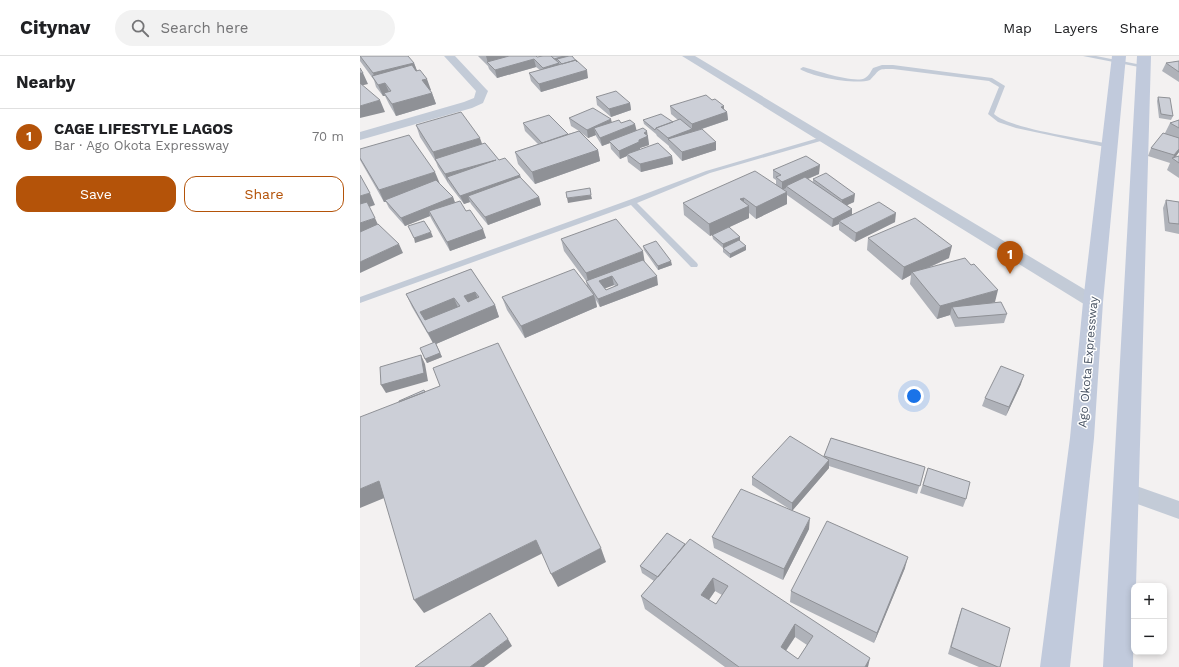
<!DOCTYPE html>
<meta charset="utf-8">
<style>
body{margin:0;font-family:"Work Sans",sans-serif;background:#f2f2f2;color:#202124}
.controls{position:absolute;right:12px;bottom:12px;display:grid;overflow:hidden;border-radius:8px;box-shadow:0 2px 6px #0003}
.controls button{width:36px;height:36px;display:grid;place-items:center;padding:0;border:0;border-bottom:1px solid #e0e0e0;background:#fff;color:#202124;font:20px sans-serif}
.you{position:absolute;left:554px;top:340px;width:14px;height:14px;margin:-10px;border:3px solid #fff;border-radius:50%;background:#1a73e8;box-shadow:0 0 0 6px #1a73e833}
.badge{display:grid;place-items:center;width:26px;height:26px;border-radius:50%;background:#b45309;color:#fff;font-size:13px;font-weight:700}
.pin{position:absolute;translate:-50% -33px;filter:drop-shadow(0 1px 2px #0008)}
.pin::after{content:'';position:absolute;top:21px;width:14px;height:12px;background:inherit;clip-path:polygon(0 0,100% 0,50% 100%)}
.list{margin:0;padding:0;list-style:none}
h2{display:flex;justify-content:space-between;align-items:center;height:52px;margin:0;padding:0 16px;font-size:17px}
h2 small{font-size:13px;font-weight:400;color:#757577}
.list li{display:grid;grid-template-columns:26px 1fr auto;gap:12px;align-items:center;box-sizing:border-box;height:56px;padding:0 16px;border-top:1px solid #e0e0e0}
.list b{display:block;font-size:15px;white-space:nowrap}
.list p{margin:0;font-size:13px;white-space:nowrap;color:#757577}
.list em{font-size:13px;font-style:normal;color:#757577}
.actions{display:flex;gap:8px;padding:12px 16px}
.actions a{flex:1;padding:9px 0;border:1px solid #b45309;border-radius:12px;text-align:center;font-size:14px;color:#b45309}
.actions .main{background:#b45309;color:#fff}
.icon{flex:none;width:22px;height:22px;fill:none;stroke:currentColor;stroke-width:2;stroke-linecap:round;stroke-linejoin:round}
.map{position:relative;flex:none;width:819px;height:611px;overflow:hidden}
header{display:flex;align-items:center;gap:24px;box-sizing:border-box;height:56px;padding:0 20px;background:#fff;border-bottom:1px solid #e0e0e0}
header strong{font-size:19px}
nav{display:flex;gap:22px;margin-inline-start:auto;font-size:14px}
.search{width:280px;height:36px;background:#f2f2f2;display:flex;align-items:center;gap:10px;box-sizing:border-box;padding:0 14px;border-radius:22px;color:#757577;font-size:15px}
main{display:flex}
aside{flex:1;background:#fff}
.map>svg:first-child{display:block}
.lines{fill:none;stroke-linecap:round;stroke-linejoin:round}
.service{fill:#c3cbd7;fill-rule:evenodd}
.minor{fill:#c3cbd7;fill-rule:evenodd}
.secondary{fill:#c1cadc;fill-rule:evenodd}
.wall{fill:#afb2b9;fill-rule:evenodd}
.shaded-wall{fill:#8f9196}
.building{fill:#cccfd7;stroke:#8f9196;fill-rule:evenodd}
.labels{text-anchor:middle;stroke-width:3;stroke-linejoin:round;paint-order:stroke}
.street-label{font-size:12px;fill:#465161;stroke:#fff}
</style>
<header>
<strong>Citynav</strong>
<div class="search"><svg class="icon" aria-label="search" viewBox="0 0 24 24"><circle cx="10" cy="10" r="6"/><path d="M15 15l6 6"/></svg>Search here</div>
<nav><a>Map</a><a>Layers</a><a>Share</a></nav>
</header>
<main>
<aside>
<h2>Nearby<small></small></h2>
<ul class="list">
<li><span class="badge">1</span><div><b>CAGE LIFESTYLE LAGOS</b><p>Bar · Ago Okota Expressway</p></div><em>70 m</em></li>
</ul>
<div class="actions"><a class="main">Save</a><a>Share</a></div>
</aside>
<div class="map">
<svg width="819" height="611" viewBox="0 0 819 611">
<rect width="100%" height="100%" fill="#f3f1f1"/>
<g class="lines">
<path class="service" d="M723,0H736L787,10L784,12Z
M522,9H533L632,22L645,30L634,58C650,73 725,83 750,88L753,90L750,92L656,72L638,66L628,58L639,31L629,25L533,13C516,13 521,13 510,24C496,29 452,21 440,13L443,11C455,14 495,28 505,22C509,20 511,15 513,12Z
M462,81L465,83L464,84L350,117L277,147L337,207L338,209L337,211H331L271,149L0,247V241L269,144L346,115Z"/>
<path class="minor" d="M84,0H95L126,33L128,35L123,47L112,52L0,84V76L104,46L114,42L116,35Z
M322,0H335L739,242L741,246L739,250L733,252L727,250Z
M765,426L819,445V463L758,441L755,435L758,429Z"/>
<path class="secondary" d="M752,0H766L743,246L734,382L710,611H680L710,382L723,246Z
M777,0H791L776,530H774L773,611H743Z"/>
</g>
<path class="wall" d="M0,0L54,7L57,15L71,34H70L72,37L76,48L36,60L29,48L25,40H23L16,31L14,24L0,5Z
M118,0H176L177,1L212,0L228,22L181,36L171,25L169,17L180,14L176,11L137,22L129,13L128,10Z
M819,5V26L802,15L806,7Z
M236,41L270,47L271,54L251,61L237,49Z
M798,41L813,60L811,64L799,62L797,45Z
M310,50L364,53L367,56L368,64L342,73L356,94L322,105L309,91V90L297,80L296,78L284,68L283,64L313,66L318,64L311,58Z
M209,62L252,67H261L288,80L289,89L280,92V93L312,100L313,108L281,116L268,106L267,100L260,103L251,93L250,87L242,90L236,80V79L228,82L219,75L238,94L240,105L175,128L158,108L155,96L178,88L165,75L163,67L208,78L219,75L211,70Z
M819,64V96L815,101L819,100V122L807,114L810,107L788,100L791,92L805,77L810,67Z
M56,69L122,88L139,104L161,122L179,141L181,149L128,169L111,148L110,146L104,148L90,130L88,127L78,111L76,106L60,81Z
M0,93L79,127L93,141L95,147L106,155L126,182L90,195L72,164L70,160L45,170L29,152L26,146H24L0,104Z
M413,114L459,118L448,123L453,126V123L494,146L487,149L492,153V159L535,166L495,186L479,174V168L472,171L427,139V148L396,163L389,157V162L357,177L380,181V185L386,194L370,202L363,196V192L353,183L352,179L350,180L324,159L323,147L416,129V124L413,122Z
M806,144L819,146V178L805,175L803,152Z
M508,182L589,202L568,212L635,246L631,247L647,258L644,267L595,271L590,259L577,263L550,228L551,219L542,224L507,194Z
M201,183L284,205L298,229L240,251L236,244L237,251L165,282L147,254L142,241L227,230L226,225L204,195ZM254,229L255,230L246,234L245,232Z
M283,190L312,209L298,214L284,194Z
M111,213L135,249L139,261L76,288L82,301L67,307L65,303L73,287L52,251L46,238Z
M661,328L646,360L622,350L625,342Z
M471,382L565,411L557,438L469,410V412L432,455L449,473L423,524L354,492L352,481L431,454L392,429V421L464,400Z
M568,412L606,443L603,451L560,437Z
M307,477L508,611H365L285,553L281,540L294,525L282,517L280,510ZM355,535L362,539L356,548L349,544ZM435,581L447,589L438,603L426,595Z
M545,512L514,587L430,546L431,535Z
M602,552L640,611H619L588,598L599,560Z"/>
<path class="shaded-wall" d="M126,0H170L128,7Z
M204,0H211L197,3V6L194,3Z
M174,3L176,11L137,22L135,14Z
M54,7L58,17L16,26L13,17Z
M199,7L201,15L185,19L183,12Z
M227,14L228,22L181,36L179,28Z
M0,17H3L8,28L0,30Z
M67,23L71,34L66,35L62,24Z
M25,27L30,38L24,37L25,40H23L18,29Z
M72,37L76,48L36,60L32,48Z
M20,44L25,56L0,62V50Z
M270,47L271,54L251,61L249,53Z
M364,50V57L367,56L368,64L332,76V68L361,51Z
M251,63L253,71L234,72L236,79L228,82L227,74Z
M275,68L277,76L249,85L250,87L242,90L240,82Z
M332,73L333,81L308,83L309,90L308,82Z
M287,75L289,89L280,92V95L267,98V100L260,103L259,95L279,84L284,77Z
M120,82L124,93L76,105L73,96Z
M356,86V94L322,105V96Z
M819,93V96L814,103H813L814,99Z
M238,94L240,105L175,128L172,116Z
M312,100L313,108L281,116L280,108Z
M136,104L87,121L88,127L85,118Z
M460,109L459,118L428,131L426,130V132L422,134V126Z
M75,116L80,128L25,144L26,146H24L19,134Z
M160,119L163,127L108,140L110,146L104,148L100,140Z
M427,136V148L396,163V151Z
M10,137L15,149L0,154V140Z
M495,138L494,146L481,152L482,144Z
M231,139L232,143L208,147L207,142Z
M93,141L96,149L69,155L70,160L45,170L41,162Z
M179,141L181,149L128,169L125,161Z
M384,142V152L389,150V162L350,180L349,168L380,143Z
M492,153V162L479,165V168L472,171L473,163Z
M536,157L535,166L495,186L496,177Z
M15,162L19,171L0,177V167Z
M123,173L126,182L90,195L87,186Z
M71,176L73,181L55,187L54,182Z
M380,181V185L363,193V188Z
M39,188L43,197L0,217V206Z
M386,190V194L370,202V198Z
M592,190L589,202L554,218L552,216L551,219L542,224L544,211Z
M283,195L285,208L252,220L254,229L241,234L229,229L226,217Z
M311,205L312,209L298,214V210Z
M297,220L298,229L240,251L238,243Z
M638,234L635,246L595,258L592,251L590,259L577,263L580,250Z
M115,236L120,248L109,253L104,240Z
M234,239L237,251L165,282L161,270Z
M94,242L99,254L65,268L60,256Z
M135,249L139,261L76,288L82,301L67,307L65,303L74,289L68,277Z
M61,299L65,308L68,325L26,337L21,329Z
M664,319L661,328L646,360L649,351Z
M469,404V412L432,455V447Z
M19,425L29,440L0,452V433Z
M450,462L449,473L423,524L424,513Z
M176,484L183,497L64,557L54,544Z
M241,492L246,506L198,531L191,518Z
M548,501L545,512L514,587L517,577Z
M353,522L355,535L343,552L341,539Z
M435,568V581L420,603L421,591Z
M148,583L152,590L124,611H110Z
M510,602L508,611H505Z"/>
<path class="building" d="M0,0H48L54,7L13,17Z
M149,0H176L177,1L183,0H191L199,7L183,12L174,3L135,14L127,6Z
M191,0H204L194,3Z
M209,0H212L217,6L216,4L202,8L197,3Z
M216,4L227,14L179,28L169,17Z
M819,5V16L806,7Z
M52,9L56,15L60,14L67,23L62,24L72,37L32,48L24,37L31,35L25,27L18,29L12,20Z
M0,12L3,17H0Z
M0,27L20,44L0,50Z
M256,35L270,47L249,53L236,41Z
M346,39L352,44L355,43L364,50L361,51L367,56L332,68L310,50Z
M798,41L810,42L813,60L801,58Z
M233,52L251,63L227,74L209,62Z
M101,56L120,82L73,96L56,69Z
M301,58L313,66L296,72L295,74L283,64Z
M189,59L208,78L182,87L163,67Z
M320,63L332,73L308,82L296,72Z
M259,64L261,67L270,64L275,68L240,82L234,72Z
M819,64V72L810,67Z
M283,72L287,75L284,77L288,80L279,84V86L259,95L249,85Z
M342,73L356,86L322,96L308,83Z
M219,75L238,94L172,116L155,96Z
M803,77L819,82V93L814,99L791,92Z
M49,79L75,116L19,134L0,102V93Z
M125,87L139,104L145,102L160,119L100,140L87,121L136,104L85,118L75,103Z
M298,87L312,100L280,108L267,98Z
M446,100L460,109L422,126L416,121L421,119L413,114Z
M819,100V107L812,102Z
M395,115L427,136L396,151L384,142L380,143L389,150L349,168L323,147Z
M466,117L495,138L482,144L453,123Z
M0,119L10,137L0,140Z
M160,121L179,141L125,161L108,140Z
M445,121L492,153L473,163L426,130Z
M76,124L93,141L41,162L25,144Z
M230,132L231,139L207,142L206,136Z
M806,144L819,146V168L809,167Z
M100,145L106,155L110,154L123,173L87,186L69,155Z
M7,146L15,162L0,167V148Z
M519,146L536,157L496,177L479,165Z
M555,162L592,190L544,211L508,182Z
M256,163L283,195L226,217L201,183Z
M64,165L71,176L54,182L48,170Z
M18,168L39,188L0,206V176Z
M369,171L380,181L363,188L352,179Z
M379,184L386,190L370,198L363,192Z
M296,185L311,205L298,210L283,190Z
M605,202L611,209L614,208L638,234L580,250L552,216Z
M283,204L297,220L238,243L226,225ZM252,220L258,229L246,234L239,225Z
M111,213L135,249L68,277L46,238ZM115,236L119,241L108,246L104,240ZM94,242L100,250L65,264L60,256Z
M214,213L234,239L161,270L142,241Z
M641,246L647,258L598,262L592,251Z
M75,286L80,297L65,303L60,292Z
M138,287L241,492L191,518L176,484L54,544L19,425L0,433V361L80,330L73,312Z
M61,299L64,317L21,329L20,311Z
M641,310L664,319L649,351L625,342Z
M64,334L65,336L39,346V345Z
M430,380L469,404L432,447L392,421Z
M471,382L565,411L560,430L464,400Z
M568,412L610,426L606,443L563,429Z
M381,433L450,462L424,513L352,481Z
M467,465L548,501L517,577L431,535Z
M307,477L325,488L298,521L280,510Z
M330,483L510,602L505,611H379L281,540ZM353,522L368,530L356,548L341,539ZM435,568L453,580L438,603L421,591Z
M602,552L650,572L640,611H638L591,591Z
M130,557L148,583L110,611H55Z"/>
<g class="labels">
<g class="street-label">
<text transform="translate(728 306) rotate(-85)" y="4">Ago Okota Expressway</text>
</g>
</g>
</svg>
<div class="controls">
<button>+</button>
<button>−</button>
</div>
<div class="you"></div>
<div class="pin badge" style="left:650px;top:218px">1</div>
</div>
</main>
